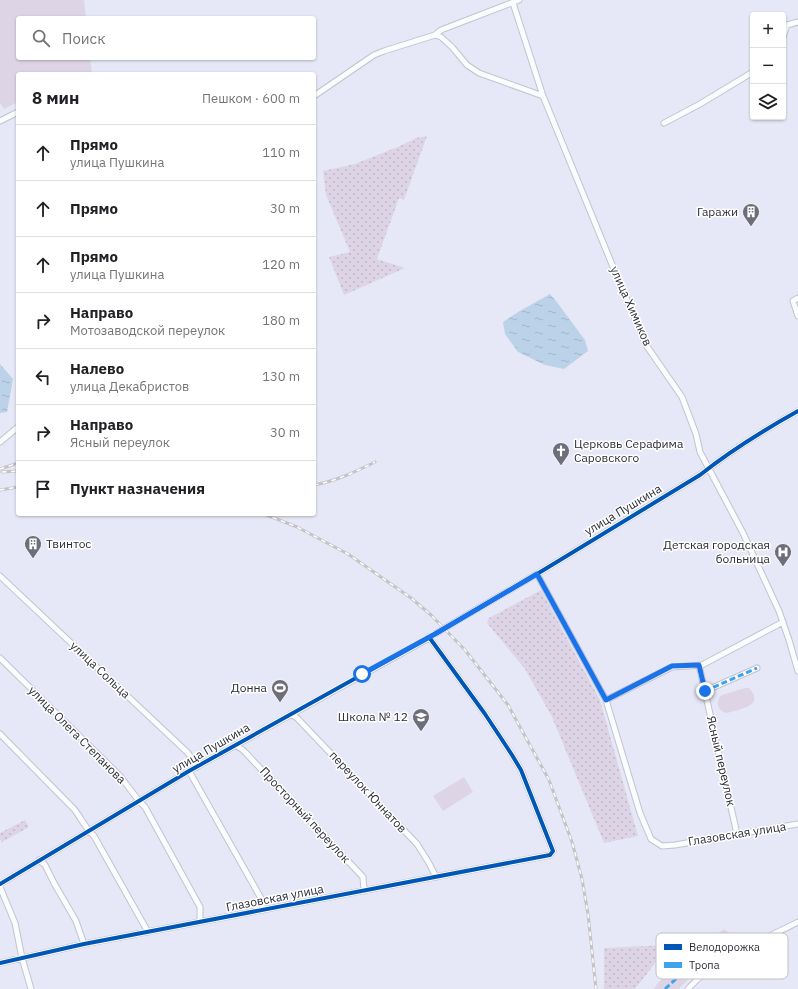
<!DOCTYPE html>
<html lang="ru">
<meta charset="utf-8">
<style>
body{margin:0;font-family:"IBM Plex Sans",sans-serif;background:#f6f6f6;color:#202124}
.controls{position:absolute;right:12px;top:12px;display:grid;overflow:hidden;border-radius:4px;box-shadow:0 1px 3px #0004}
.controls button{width:36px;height:36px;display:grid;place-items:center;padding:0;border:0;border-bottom:1px solid #e0e0e0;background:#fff;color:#202124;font:20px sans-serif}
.stop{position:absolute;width:12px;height:12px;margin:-9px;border:3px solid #1a73e8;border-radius:50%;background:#fff}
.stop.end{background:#1a73e8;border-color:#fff;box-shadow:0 1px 4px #0008}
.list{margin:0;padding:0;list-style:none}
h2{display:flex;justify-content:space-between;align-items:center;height:52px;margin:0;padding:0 16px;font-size:17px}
h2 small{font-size:13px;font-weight:400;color:#757577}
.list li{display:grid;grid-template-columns:26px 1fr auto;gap:12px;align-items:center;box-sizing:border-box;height:56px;padding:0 16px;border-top:1px solid #e0e0e0}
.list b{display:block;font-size:15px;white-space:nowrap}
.list p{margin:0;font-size:13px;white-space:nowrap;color:#757577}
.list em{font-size:13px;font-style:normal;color:#757577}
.icon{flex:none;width:22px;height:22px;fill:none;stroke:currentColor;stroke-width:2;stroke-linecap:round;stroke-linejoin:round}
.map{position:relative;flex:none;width:798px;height:989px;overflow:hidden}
.search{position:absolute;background:#fff;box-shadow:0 1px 3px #0004;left:16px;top:16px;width:300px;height:44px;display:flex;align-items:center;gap:10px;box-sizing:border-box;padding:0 14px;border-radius:4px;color:#757577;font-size:15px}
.panel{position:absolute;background:#fff;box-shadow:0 1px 3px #0004;left:16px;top:72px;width:300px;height:444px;border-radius:4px}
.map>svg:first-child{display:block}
.grass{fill:#ddd5e6}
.park{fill:url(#park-dots)}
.water{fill:url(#water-ripples)}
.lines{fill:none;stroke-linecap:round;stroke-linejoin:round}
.minor-casing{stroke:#c2c3cf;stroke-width:7}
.minor{stroke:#fbfcfe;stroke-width:5}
.rail-casing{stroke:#c4c4c8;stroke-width:3}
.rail{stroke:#fff;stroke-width:1.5;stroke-dasharray:4.5;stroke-linecap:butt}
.minor-bridge-casing{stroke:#c2c3cf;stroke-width:7;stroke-linecap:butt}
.minor-bridge{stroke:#fbfcfe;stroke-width:5}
.quiet{stroke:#3ea3ec;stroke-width:3;stroke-dasharray:6 3;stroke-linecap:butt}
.cycleway-casing{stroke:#fff;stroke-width:6}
.cycleway{stroke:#0057b8;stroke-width:4}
.route{stroke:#1a73e8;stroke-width:5}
.labels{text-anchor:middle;stroke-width:3;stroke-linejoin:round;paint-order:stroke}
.poi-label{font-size:12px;fill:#2c2d37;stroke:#fff;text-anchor:end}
.street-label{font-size:12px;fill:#2c2d37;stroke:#fff}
.key{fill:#fff;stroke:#c0c0c3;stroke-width:1}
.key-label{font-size:11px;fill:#2c2d37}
</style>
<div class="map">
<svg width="798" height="989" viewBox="0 0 798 989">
<defs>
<pattern id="park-dots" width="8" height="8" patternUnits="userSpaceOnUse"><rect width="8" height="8" fill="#ddd5e6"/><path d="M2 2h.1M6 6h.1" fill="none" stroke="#beb7c6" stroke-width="1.8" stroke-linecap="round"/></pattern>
<pattern id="water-ripples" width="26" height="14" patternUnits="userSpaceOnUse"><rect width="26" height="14" fill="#bbd2e8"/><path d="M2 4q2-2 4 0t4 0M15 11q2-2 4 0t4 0" fill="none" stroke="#a1b5c8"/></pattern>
</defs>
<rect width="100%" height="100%" fill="#e6e8f7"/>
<path class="grass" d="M0,0H84L86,18H18V58H90L92,74H18V102L4,109L0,103Z
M745,688H749C766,706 739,709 727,713C718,712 714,701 722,695Z
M464,777L473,792L443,811L433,796Z
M724,929L743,944L718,957L699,968L679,989H654L657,984L688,954Z"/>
<path class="park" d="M427,136L404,200L399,198L377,259L405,268L344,295L329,257L350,252L326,195L323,171L355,164L400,146L416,138Z
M541,590L600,700L638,836L604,843L552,717L525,669L487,623L489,618Z
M25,820L29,827L2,842L0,839V833Z
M669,945L635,989H604V948Z"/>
<path class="water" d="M550,294L556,301L585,340L588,351L564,369L545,365L518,352L505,334L503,322L518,312Z
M0,364L13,379L7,412L0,413Z"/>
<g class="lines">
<defs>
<path id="minor" d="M513,3L543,96L611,262L646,345L682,397L696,434L700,452L743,533L779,611L789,640L798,671
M435,35L441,37L452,47L467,65L479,73L543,96
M783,37L787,25L798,22
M314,96L374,55L384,51L435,35L441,30L519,0
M0,121L18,112
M664,123L700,104L753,72
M798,298L793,301L798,316
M0,442L18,427
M537,574L606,700L640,813L651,839L662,846L675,845L798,824
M0,576L188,753L197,767
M455,622L537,574L700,475C730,451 764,430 798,411
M0,658L120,776L139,801L145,807L200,907V922
M699,665L737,834
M705,691L757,668
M606,700L672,667L702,665L783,622
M291,714L297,718L417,844L429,863L436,877
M0,734L74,809C81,818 86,829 94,836L148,932
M235,745L243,750L363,877L364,891
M189,771L262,900L263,910
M39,860L45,865L54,883L76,921L84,944
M0,884L189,771L431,637
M0,887L15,923L22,958L31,989
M0,963L84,944L550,855L553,851L521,770L512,755L485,714L429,637
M688,989C714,959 763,940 798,922"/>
</defs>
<use href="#minor" class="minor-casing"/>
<use href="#minor" class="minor"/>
<defs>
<path id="rail" d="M0,469L18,463
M2,472L18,471
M314,485C336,481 355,472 375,462
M0,490L18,487
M264,514L297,527L348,554L411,598L431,615L465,650L508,705L549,780L572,842L582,879L588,914L596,989"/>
</defs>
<use href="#rail" class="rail-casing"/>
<use href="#rail" class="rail"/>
<defs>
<path id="minor-bridge" d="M435,634L455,622"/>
</defs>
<use href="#minor-bridge" class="minor-bridge-casing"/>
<use href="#minor-bridge" class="minor-bridge"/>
<path class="quiet" d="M705,691L757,668
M665,989L692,964L727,944L737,948"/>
<defs>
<path id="cycleway" d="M0,884L189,771L435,634L537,574L700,475C730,451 764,430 798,411
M0,963L84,944L550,855L553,851L521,770L512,755L485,714L429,637"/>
</defs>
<use href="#cycleway" class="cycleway-casing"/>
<use href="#cycleway" class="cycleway"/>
</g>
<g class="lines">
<path class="route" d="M362,674L435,634L537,574L606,700L672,666L699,665L705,691"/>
</g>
<defs>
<symbol id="building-pin" viewBox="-11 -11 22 30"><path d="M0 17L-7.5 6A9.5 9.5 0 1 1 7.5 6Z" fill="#6d6e7a" stroke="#fff"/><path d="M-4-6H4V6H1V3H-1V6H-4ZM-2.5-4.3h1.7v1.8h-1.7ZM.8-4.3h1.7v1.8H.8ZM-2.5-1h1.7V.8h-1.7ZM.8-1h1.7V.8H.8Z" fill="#fff"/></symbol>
<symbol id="church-pin" viewBox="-11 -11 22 30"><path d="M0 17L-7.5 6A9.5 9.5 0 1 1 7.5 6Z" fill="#6d6e7a" stroke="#fff"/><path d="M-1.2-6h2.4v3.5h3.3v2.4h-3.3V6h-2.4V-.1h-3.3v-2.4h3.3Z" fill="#fff"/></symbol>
<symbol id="hospital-pin" viewBox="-11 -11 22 30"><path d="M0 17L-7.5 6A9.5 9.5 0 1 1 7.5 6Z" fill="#6d6e7a" stroke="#fff"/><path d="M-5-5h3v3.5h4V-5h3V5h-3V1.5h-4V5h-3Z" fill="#fff"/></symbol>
<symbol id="stadium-pin" viewBox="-11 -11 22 30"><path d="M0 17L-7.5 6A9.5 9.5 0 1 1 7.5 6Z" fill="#6d6e7a" stroke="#fff"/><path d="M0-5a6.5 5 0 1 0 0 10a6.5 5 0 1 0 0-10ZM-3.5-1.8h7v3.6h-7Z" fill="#fff"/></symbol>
<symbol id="school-pin" viewBox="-11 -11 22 30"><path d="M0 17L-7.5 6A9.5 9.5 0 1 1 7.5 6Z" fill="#6d6e7a" stroke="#fff"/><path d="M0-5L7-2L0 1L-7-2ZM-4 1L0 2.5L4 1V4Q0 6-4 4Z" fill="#fff"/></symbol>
</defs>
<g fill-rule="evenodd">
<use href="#building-pin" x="741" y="202" width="20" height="27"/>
<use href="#church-pin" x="551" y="441" width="20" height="27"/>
<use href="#building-pin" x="23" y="534" width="20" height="27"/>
<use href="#hospital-pin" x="773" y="542" width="20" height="27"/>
<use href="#stadium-pin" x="270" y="678" width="20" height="27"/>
<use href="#school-pin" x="411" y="707" width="20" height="27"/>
</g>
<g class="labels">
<g class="poi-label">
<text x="738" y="216">Гаражи</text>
<text x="574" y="448" text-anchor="start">Церковь Серафима<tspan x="574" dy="14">Саровского</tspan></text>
<text x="46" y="548" text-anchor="start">Твинтос</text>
<text x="770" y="549">Детская городская<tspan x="770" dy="14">больница</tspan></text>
<text x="267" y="692">Донна</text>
<text x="408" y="721">Школа № 12</text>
</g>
<g class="street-label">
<text transform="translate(631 306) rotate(66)" y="4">улица Химиков</text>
<text transform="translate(623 510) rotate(-31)" y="4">улица Пушкина</text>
<text transform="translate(100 670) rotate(43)" y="4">улица Сольца</text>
<text transform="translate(77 735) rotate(45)" y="4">улица Олега Степанова</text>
<text transform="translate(211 748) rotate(-30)" y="4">улица Пушкина</text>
<text transform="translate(721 761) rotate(77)" y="4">Ясный переулок</text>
<text transform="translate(368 792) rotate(47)" y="4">переулок Юннатов</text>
<text transform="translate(305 815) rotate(47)" y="4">Просторный переулок</text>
<text transform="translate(737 834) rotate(-9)" y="4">Глазовская улица</text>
<text transform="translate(275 898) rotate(-11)" y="4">Глазовская улица</text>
</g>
</g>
<rect x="656" y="933" width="132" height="46" rx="6" class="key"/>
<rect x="664" y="944" width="18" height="6" fill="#0057b8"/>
<rect x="664" y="962" width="18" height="6" fill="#3ea3ec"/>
<g class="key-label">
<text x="689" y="951">Велодорожка</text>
<text x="689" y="969">Тропа</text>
</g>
</svg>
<div class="controls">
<button>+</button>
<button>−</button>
<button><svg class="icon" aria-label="layers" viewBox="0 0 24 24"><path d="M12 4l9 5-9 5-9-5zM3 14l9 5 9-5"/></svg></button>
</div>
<div class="stop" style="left:362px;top:674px"></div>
<div class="stop end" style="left:705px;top:691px"></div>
<div class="search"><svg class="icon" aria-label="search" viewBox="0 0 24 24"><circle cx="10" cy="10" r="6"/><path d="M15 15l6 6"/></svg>Поиск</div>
<section class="panel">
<h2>8 мин<small>Пешком · 600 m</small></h2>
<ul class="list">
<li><svg class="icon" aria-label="ahead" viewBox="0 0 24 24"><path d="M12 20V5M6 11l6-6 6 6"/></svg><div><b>Прямо</b><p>улица Пушкина</p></div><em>110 m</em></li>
<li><svg class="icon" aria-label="ahead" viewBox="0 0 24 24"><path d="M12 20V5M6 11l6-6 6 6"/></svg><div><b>Прямо</b></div><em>30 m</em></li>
<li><svg class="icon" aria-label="ahead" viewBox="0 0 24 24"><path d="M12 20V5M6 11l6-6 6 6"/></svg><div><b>Прямо</b><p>улица Пушкина</p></div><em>120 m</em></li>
<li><svg class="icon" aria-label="right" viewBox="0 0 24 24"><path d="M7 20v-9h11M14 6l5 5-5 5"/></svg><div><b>Направо</b><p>Мотозаводской переулок</p></div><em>180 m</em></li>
<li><svg class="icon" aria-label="left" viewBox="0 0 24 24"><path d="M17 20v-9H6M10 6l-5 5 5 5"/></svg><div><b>Налево</b><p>улица Декабристов</p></div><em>130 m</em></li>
<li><svg class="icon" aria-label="right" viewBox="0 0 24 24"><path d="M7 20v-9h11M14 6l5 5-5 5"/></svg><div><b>Направо</b><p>Ясный переулок</p></div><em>30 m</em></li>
<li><svg class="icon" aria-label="arrive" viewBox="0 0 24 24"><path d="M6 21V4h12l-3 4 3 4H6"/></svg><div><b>Пункт назначения</b></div></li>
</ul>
</section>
</div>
